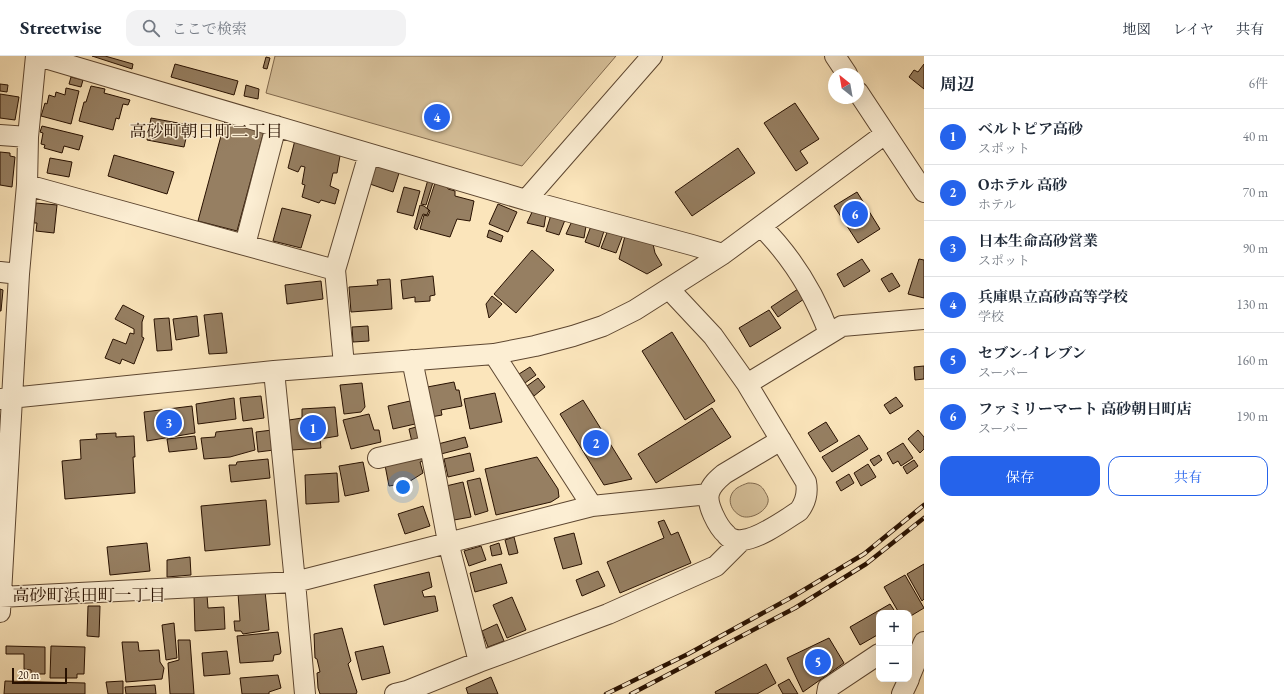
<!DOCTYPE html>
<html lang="ja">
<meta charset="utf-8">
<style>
body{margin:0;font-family:"EB Garamond","Noto Serif JP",serif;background:#f2f2f3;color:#1f2937}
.controls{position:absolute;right:12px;bottom:12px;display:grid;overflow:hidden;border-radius:8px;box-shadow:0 4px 16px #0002}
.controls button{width:36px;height:36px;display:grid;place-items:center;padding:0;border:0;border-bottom:1px solid #e0e1e3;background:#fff;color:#1f2937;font:20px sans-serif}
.compass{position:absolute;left:828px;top:12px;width:36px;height:36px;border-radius:50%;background:#fff;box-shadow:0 4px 16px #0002;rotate:329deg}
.scale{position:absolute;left:12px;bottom:10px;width:55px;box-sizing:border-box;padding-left:4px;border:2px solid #281101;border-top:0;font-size:11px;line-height:14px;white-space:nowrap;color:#281101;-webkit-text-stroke:3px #fceed3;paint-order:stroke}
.you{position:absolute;left:403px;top:431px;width:14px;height:14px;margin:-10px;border:3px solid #fff;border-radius:50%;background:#1a73e8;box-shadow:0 0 0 6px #1a73e833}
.badge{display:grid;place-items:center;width:26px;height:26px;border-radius:50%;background:#2563eb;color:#fff;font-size:13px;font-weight:700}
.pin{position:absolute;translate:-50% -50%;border:2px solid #fff;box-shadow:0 1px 4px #0006}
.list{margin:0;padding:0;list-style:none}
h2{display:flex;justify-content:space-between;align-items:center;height:52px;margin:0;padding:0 16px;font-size:17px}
h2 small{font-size:13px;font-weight:400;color:#747a83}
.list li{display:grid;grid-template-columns:26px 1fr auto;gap:12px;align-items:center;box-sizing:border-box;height:56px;padding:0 16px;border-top:1px solid #e0e1e3}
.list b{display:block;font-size:15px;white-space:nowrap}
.list p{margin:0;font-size:13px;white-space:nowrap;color:#747a83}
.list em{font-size:13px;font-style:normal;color:#747a83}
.actions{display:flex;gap:8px;padding:12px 16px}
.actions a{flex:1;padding:9px 0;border:1px solid #2563eb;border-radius:12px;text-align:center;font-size:14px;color:#2563eb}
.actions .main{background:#2563eb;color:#fff}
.icon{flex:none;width:22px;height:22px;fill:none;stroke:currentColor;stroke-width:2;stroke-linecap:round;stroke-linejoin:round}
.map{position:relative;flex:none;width:924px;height:638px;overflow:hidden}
header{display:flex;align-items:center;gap:24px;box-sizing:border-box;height:56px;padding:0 20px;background:#fff;border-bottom:1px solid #e0e1e3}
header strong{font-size:19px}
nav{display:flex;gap:22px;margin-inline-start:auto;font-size:14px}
.search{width:280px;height:36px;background:#f2f2f3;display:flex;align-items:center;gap:10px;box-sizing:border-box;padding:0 14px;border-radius:12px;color:#747a83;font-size:15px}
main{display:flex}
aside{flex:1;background:#fff}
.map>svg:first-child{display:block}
.green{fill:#d7c19b;stroke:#80694e}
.building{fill:#967f62;stroke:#281101}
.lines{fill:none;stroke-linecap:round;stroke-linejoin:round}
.minor-casing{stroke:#5d4630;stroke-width:22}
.minor{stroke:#fceed3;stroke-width:20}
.rail-casing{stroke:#281101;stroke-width:4.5}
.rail{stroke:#fceed3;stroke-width:3;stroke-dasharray:9;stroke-linecap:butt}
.labels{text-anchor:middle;stroke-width:3;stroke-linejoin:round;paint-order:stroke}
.neighbourhood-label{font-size:17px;fill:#281101;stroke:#fceed3}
</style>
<header>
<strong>Streetwise</strong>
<div class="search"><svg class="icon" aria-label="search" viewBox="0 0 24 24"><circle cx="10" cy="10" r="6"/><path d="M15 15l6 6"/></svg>ここで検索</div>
<nav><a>地図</a><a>レイヤ</a><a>共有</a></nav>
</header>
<main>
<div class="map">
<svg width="924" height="638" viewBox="0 0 924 638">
<rect width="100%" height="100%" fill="#fbe5bb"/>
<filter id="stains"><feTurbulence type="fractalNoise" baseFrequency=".005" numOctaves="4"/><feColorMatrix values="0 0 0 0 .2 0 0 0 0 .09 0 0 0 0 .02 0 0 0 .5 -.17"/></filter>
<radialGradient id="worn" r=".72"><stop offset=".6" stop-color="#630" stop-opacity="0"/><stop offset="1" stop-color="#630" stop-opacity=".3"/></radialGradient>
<path class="green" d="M275,0H616L522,110L266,37Z
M748,427C755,427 760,428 764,434C766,438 769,441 768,446C766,456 750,464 741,460C729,454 726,440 737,432C740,430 745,428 748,427Z"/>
<path class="building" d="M92,0H105L133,8L132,13Z
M266,1L270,2L267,13L263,12Z
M175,8L238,25L234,39L171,21Z
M924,8V33L909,21L914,14L918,16Z
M71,21L83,24L81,31L69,28Z
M0,28L8,29L7,36L0,35Z
M246,29L259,33L258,43L244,40Z
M91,30L105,33L104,37L130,44L128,49L123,48L119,63L116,62L113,74L79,65L84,46H86Z
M66,32L79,35L71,68L41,60L45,47L47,48L49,39L55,41L56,36L65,39Z
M0,38L19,41L15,64L0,62Z
M795,47L819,83L800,95L808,107L796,115L764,67Z
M151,62L189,69L184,91L147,84Z
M225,65L264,75L237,175L198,165Z
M42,70L83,80L79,94L64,90L62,97L44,92L45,89L41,88L43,77L40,76Z
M295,84L341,94L337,117H333L330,130L339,134L335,148L321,144L319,147L302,141L305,129L302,128L305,111L301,110L298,116L288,112Z
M738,92L755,117L692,160L675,136Z
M0,96L10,97V100L15,101L12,131L0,129Z
M114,99L174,116L167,138L108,120Z
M50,102L72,106L69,121L47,117Z
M375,107L400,114L393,136L370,128Z
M429,120L434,123L426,149L421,148Z
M435,127L447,130L448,133L455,135V140L474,145L470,165L457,163L450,181L420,173L424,159L428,160L430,155L427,152Z
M404,131L420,135L413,160L397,156Z
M857,136L880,173L858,187L834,150Z
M36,147L57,149L54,177L36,175L37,167H34Z
M498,148L517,156L508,176L489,168Z
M420,149L424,150L429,154L427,159L423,158L417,174L414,172Z
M282,152L311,159L301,192L273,185Z
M533,154L546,158L544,171L527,167Z
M551,159L565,164L559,179L546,175Z
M572,165L586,170L584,182L566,178Z
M591,170L604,175L599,191L585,186Z
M489,174L503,180L501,186L487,181Z
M608,174L623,179L616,197L601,192Z
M625,180L653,188L655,197L662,209L647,218L619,203Z
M532,194L554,214L516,257L494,238Z
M862,203L870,215L844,231L837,218Z
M919,203L924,204V242L908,238Z
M892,217L900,230L889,236L881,223Z
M433,220L435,239L430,240V245L415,246V241L403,243L401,224Z
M390,223L392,253L351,256L349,231L378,229L377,224Z
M321,225L323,243L287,248L285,229Z
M0,233L3,234L1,255H0Z
M798,233L804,243L778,261L771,251Z
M492,240L502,248L489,262L486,248Z
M123,249L144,260L142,266V281L144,282L134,308L122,303L120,308L105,302L113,283L126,288L130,277L134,278V273L115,263Z
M769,254L781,272L750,291L739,272Z
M222,257L227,297L209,298L204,259Z
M197,260L199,280L176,284L173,263Z
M169,262L172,294L157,295L154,263Z
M368,270L369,285L353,286L352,271Z
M672,276L715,345L685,364L642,295Z
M924,310V323L915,324L914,311Z
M530,311L536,319L525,327L519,318Z
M538,322L545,331L534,340L527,330Z
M454,326L456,334H459L462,350L441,354L442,359L431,361L422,332Z
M362,327L365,351L361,356L344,358L340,329Z
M495,337L502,366L470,373L464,343Z
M261,340L264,362L243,365L240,342Z
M896,341L903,350L890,358L884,349Z
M234,342L236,363L198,368L196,348Z
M583,344L632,423L604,429L560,358Z
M410,345L415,368L393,373L388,350Z
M192,350L195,377L147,385L144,356Z
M335,351L338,380L320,383L321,392L292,394L289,364L302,362V353Z
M712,352L731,381L656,427L638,398Z
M369,358L374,374H379L381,386L351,393L343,364Z
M826,366L838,385L820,396L808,377Z
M416,371L419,385L412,386L409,373Z
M252,372L255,394L230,401L204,403L201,382L215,381L216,376Z
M272,374L274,394L258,396L256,376Z
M918,374L924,381V393L920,397L908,383Z
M116,377V381L134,380L135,401H133L135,437L65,443L62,405L81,403L80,384L97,383L96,378Z
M859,379L868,393L832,416L822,401Z
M195,380L197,393L169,396L167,383Z
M465,381L468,391L441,398L438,388Z
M903,387L913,402L901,410L898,405L893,408L887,397Z
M422,397L424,405L420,406L423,417L407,427L389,430L384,404Z
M470,397L474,415L448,421L444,403Z
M879,399L882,404L874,410L870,404Z
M537,401L558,433L559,441L551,446L496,459L485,413Z
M268,403L270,422L231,426L229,409H236L237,406Z
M914,404L918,410L907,418L903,411Z
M363,406L369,435L345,440L339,410Z
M868,408L876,421L861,430L854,417Z
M337,417L339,446L306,448L305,419Z
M849,418L854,427L841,435L836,426Z
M480,422L488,455L475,459L467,425Z
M463,426L471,461L454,464L446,430Z
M266,444L270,489L205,495L201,450Z
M423,450L430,470L405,478L398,458Z
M664,464L671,479L678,476L691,507L620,537L607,506L664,482L658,466Z
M574,477L582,508L563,513L554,482Z
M514,481L518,497L509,499L505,484Z
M147,487L150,515L110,519L107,491Z
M499,487L502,498L492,500L490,490Z
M481,490L486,504L469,510L464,495Z
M190,501L191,519L167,521V504Z
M501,508L507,527L475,536L470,517Z
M924,508V543L922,545L907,518Z
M598,515L605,530L582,540L576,524Z
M429,516L432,531L422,535L424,541L435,540L438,555L384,569L374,529Z
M905,519L924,552L909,561V557H899L884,531Z
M265,535L269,574L243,578L241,575H235L234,565H240L238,537Z
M207,539L208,552L224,551L225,573L195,575L194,540Z
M512,541L526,574L507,582L493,549Z
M890,548L896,557H879V578L860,589L850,571Z
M88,550H100L99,581L87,580Z
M174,567L177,602L166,604L162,569Z
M497,568L504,585L488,591L482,575Z
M342,572L351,605L348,608L357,636L356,638H320L318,632L317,617L320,616L317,603L315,602L314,578Z
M278,576L281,596L280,598L274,599L273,605L240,607L237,580Z
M829,582L844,607L803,636L787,602Z
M178,584H190L194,638H170L168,607L179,604Z
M122,586H138L139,595L159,594L160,606L164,612L162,623L126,626Z
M6,590L45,591V618H31V614L24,613V598H6Z
M51,590L85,591L84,618H77V622H50Z
M383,590L390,617L362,624L355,596Z
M227,595L230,618L204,620L202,597Z
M766,608L776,627L757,638H716L715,636Z
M278,619L281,632L269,636V638H242L240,622Z
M491,621L498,638H468L466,632Z
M789,623L798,638H783L778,629Z
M5,625L85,627V638H4Z
M123,625V638H108L106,626Z
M155,629L156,638H126L125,631Z"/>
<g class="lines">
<defs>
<path id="minor" d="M38,0L526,144L692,189L723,198
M835,0L847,18
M858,36L924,136
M0,79L28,81
M27,129L335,214
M526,144L652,0
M761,170C792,201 814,237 829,277
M245,189L276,70
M0,216L19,218
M669,233L713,280L747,328L806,426C808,437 806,446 799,455C785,464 759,483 742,484C737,485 729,483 726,478C718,471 706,448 709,437C711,429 718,423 724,418L781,384
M494,298L592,450
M412,304L430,390L448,486L479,606
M344,309L335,214L369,98
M274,315L295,526L305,638
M747,328L842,270L924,263
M0,343L274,315L494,298L535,290L573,280L603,270L635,254L723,198L885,78
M378,402L430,390
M0,541L295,526L592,450L709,438
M0,556L19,218L27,129L28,81L36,0
M909,622L924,586
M395,638L407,635L479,606L608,558L716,510L741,485
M827,638L828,632L879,598
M902,638L909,623"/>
</defs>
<use href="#minor" class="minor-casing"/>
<use href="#minor" class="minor"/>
<defs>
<path id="rail" d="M606,638L688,598L792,541L864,498L924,449
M631,638L795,552L866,508L924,462"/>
</defs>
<use href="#rail" class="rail-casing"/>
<use href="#rail" class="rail"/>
</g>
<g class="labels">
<g class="neighbourhood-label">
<text x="206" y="81">高砂町朝日町二丁目</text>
<text x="89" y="545">高砂町浜田町一丁目</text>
</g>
</g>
<rect width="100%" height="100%" filter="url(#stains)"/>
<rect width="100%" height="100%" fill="url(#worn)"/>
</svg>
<div class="controls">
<button>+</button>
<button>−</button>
</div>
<svg class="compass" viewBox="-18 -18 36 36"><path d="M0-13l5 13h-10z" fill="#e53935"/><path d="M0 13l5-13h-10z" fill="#747a83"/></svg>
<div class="scale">20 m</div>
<div class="you"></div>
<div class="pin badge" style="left:313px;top:372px">1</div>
<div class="pin badge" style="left:596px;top:387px">2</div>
<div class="pin badge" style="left:169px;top:367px">3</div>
<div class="pin badge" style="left:437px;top:61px">4</div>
<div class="pin badge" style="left:818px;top:606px">5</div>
<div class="pin badge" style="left:855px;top:158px">6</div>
</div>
<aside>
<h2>周辺<small>6件</small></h2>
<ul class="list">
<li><span class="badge">1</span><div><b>ベルトピア高砂</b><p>スポット</p></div><em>40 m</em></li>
<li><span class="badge">2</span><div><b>Oホテル 高砂</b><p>ホテル</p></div><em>70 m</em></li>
<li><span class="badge">3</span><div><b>日本生命高砂営業</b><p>スポット</p></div><em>90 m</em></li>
<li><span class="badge">4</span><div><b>兵庫県立高砂高等学校</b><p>学校</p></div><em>130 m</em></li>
<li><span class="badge">5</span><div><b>セブン-イレブン</b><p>スーパー</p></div><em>160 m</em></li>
<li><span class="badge">6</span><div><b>ファミリーマート 高砂朝日町店</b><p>スーパー</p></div><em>190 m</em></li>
</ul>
<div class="actions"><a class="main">保存</a><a>共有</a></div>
</aside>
</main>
